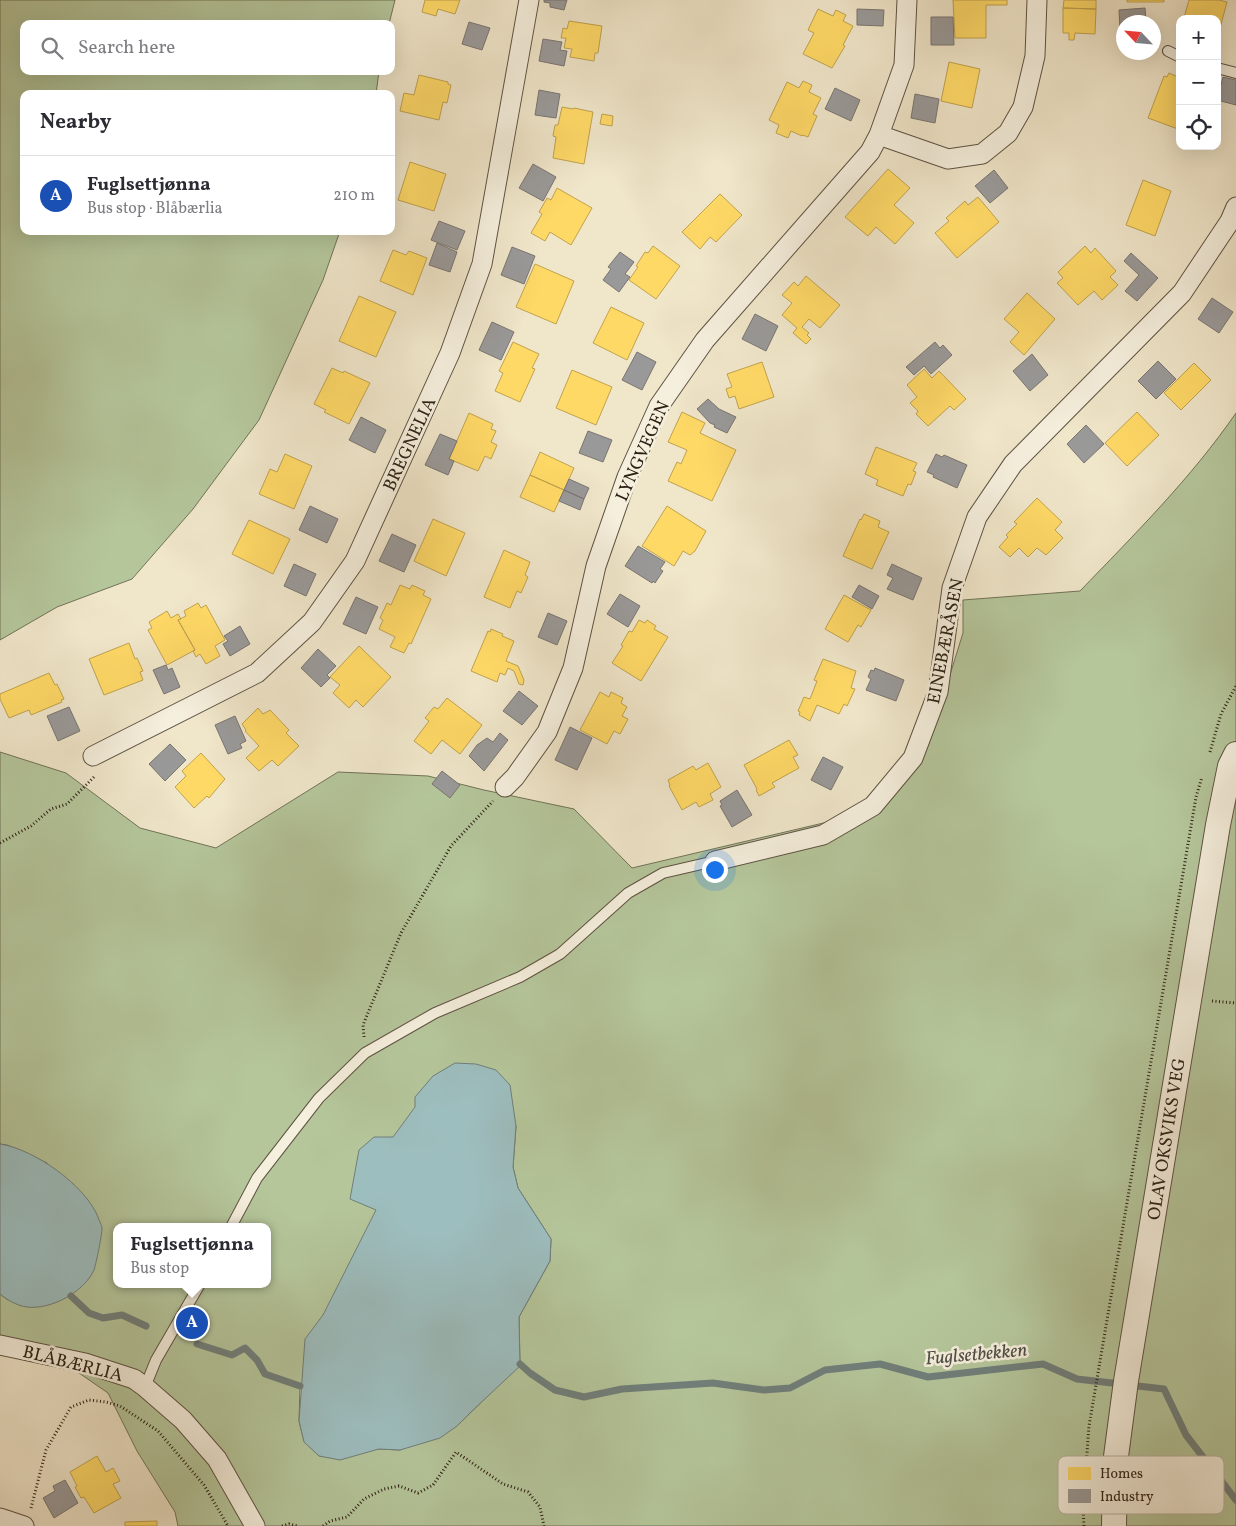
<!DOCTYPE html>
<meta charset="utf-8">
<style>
body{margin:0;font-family:Vollkorn,serif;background:#f7f7f7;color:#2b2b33}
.controls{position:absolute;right:15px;top:15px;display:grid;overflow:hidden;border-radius:10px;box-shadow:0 5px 20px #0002}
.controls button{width:45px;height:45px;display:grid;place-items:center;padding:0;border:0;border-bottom:1px solid #e1e1e2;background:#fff;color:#2b2b33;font:25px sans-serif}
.compass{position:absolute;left:1116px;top:15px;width:45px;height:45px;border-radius:50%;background:#fff;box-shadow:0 5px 20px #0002;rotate:296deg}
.you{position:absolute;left:714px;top:869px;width:18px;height:18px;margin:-12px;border:4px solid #fff;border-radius:50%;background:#1a73e8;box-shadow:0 0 0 8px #1a73e833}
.badge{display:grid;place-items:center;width:32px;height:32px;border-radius:50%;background:#d93025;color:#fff;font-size:16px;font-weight:700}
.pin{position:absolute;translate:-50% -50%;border:2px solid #fff;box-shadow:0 1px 5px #0006}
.popup{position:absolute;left:113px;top:1223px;width:158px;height:65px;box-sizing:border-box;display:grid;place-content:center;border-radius:10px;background:#fff;filter:drop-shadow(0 1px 4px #0005);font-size:16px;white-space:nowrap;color:#7c7c81}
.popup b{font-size:19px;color:#2b2b33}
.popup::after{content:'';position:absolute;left:50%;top:100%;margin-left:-10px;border:10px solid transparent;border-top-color:#fff}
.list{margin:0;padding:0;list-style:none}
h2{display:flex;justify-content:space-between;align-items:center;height:65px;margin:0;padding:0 20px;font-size:21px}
h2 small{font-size:16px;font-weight:400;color:#7c7c81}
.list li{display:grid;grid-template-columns:32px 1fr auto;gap:15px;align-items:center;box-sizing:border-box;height:80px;padding:0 20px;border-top:1px solid #e1e1e2}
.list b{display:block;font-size:19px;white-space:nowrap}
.list p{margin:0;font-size:16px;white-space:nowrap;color:#7c7c81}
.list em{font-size:16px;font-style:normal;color:#7c7c81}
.icon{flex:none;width:28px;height:28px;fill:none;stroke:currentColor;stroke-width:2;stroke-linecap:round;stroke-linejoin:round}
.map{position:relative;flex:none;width:1236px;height:1526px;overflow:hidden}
.search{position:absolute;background:#fff;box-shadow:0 5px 20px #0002;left:20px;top:20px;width:375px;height:55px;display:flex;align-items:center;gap:12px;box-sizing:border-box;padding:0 18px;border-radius:10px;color:#7c7c81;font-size:19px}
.panel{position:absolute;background:#fff;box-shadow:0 5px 20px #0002;left:20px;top:90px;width:375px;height:145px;border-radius:10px}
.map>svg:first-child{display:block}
.green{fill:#b5c69b;stroke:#717358;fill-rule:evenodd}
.water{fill:#9dbebf;stroke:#707f7b}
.homes{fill:#ffd966;stroke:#c0a24e}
.industry{fill:#999;stroke:#797571}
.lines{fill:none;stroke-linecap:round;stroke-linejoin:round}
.stream{stroke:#707f7b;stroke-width:7}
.service-casing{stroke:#5e5242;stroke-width:12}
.minor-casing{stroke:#5e5242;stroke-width:21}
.tertiary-casing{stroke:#5e5242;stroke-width:26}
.path{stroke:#2d2015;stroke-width:3;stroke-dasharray:1 2.5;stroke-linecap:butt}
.service{stroke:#f5efdd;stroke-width:10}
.minor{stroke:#f5efdd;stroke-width:19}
.tertiary{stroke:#f5efdd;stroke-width:24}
.labels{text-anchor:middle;stroke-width:5;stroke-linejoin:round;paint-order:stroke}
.street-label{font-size:18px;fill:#2d2015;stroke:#f5efdd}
.water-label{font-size:19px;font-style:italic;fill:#4f4f48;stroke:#f5efdd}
.key{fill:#f5efdd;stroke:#b9b1a1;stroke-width:1}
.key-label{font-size:14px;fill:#2d2015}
</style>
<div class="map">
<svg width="1236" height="1526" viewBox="0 0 1236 1526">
<rect width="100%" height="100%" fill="#f0e6ca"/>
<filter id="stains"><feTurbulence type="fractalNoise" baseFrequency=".004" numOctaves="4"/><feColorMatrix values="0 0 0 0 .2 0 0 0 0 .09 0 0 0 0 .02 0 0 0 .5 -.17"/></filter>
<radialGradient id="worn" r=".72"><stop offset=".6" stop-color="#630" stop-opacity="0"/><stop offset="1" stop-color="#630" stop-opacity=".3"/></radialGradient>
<path class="green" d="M0,0H395L389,24H24V71H379L376,94H24V231H340L323,280L259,420L193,509L132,579L57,607L0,640Z
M1236,413V1526H178L175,1512L137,1451L108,1393L66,1364L0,1346V1294L8,1300L47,1163L7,1145L0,1144V752L66,773L140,828L216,848L338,772L428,776L484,790L574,809L632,868L866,813L926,745L949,678L963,633V600L1080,591C1134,535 1192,477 1236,413ZM516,1126L513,1167L518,1188L551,1239L550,1261L519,1317L520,1364L457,1426L400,1450L379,1449L319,1456L304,1441L299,1421L300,1386ZM117,1227H267V1284H117Z"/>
<path class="water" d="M455,1063L476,1064L496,1070L510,1085L516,1126L513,1167L518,1188L551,1239L550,1261L519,1317L520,1366L472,1411L457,1426L440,1438L400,1450L379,1449L340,1460L319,1456L304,1442L299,1421L305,1339L323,1315L376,1210L350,1199L359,1150L374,1137H393L415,1107V1097L433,1076Z
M0,1144C34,1149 85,1185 98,1217C99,1221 102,1225 102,1228C102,1235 96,1264 94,1270C84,1292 51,1310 27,1307C18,1306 7,1300 0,1294Z"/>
<path class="homes" d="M425,0H460L455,14L438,9L436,16L422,12Z
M953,0H1007V5H986V38H955Z
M1064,0H1096V9L1063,8Z
M1127,0H1164V2H1127Z
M1189,0H1219L1227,2L1220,28H1217V19L1184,18Z
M1063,8L1096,9L1095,34L1075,33L1074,40H1069V33H1063Z
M818,9L833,16L836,10L846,15L843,21L853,26L843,45L845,46L832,68L803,54L814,33L808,30Z
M569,21L602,26L598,53H595L594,61L570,57L572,49L564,48L566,38H561L563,28L567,29Z
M949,62L980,69L972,108L941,101Z
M1169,73L1180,78V126L1178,129L1148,118L1164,76L1167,77Z
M419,75L448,82V84L451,85L447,103L443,102L439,120L400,111L404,93L414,95Z
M803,81L812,85L809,92L821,98L813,114L817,116L808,137L803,135L802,136L791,131L788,138L776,133L779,125L769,120L787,82L799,88Z
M562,107L573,109L574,108L593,112L584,164L553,158L556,137L553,136L555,125H558Z
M602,114L613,116L612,126L600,124Z
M410,162L446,174L434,211L398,200Z
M888,169L910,188L894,205L914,223L895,244L876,227L868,236L845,217Z
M1143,180L1171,191L1155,236L1126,225Z
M557,188L592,208L571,245L550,232L545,241L531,233L542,214L539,212L547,198L551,200Z
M720,194L742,215L716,242L710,237L700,249L682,232Z
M978,197L999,222L957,258L935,233L949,221L946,218L965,201L968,205Z
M653,246L680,266L656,299L629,280L638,267L636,266L645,252L648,253Z
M1085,246L1091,253L1095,248L1116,271L1110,277L1118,285L1102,300L1094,291L1078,305L1057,283L1063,278L1058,272Z
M393,250L406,255L409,251L427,258L413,295L380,281Z
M535,264L574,281L556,324L516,307Z
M806,276L840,305L820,328L809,319L802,327L809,333L807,335L811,339L806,344L793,333L797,328L782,315L792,303L782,295L794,282L798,286Z
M1027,293L1055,319L1024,355L1010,342L1019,332L1004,319Z
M359,296L396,312L376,357L339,341Z
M611,307L644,323L627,360L593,343Z
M513,342L539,354L532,368L535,369L520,402L495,391L503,373L499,371Z
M762,362L774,397L739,409L735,396L729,398L726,389L732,387L727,374Z
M1194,363L1211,380L1181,410L1164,393Z
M332,368L343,373L344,371L370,383L349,424L324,412L326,410L314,404Z
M924,369L932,378L939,371L966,399L954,410L950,406L928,426L916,414L918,411L910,403L917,397L907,385Z
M572,370L612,387L596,425L556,408Z
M682,412L705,423L700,433L736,450L712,501L668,481L677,462L681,464L687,450L668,442Z
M1137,412L1159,435L1127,466L1105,443Z
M469,413L493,424L491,429L496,431L491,442L497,445L491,459L485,456L478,471L449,459Z
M876,447L917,463L913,471L916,472L911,485L908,484L903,496L876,485L878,480L865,474Z
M540,452L574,468L564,490L530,475Z
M285,454L312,466L294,509L259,494L270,469L277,472Z
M530,475L564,490L554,512L520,497Z
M1037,498L1062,522L1055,530L1063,538L1046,555L1037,548L1028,557L1019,548L1010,557L999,547L1008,537L1006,535L1017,524L1014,522Z
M667,506L706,531L695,551L690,555L683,551L674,566L642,546Z
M864,514L880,521L878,527L889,532L872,569L843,556L860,519L861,520Z
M433,519L465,533L446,576L414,561Z
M249,520L290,539L273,574L232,554Z
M504,550L530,562L525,575L528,577L521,593L517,591L510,608L484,597Z
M400,585L410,589L412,585L425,591L423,595L431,599L411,644L409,643L404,653L390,647L395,637L379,629L383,620L380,618L387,603L391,605Z
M844,595L871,610L861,627L858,625L848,642L825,629Z
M198,603L201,608L206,605L225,640L215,646L220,656L206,664L200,654L196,657L193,651L195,650L178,620L186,616L184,611Z
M167,611L171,618L178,614L181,619L178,620L195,650L167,665L148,630L152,628L149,622Z
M639,620L645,623L647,620L656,626L654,629L668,637L641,681L612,663L623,646L621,645L629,631L632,632Z
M491,629L503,634L502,636L514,641L506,661L518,666L524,680L523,685L519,684L514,671L508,668L505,675L500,673L497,682L471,671L488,631L490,632Z
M129,643L135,659L137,658L143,671L140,672L143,680L104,695L89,659Z
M359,646L391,677L363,707L356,700L349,708L333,693L340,685L330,677Z
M823,659L856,671L851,688L855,689L847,706L844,704L839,714L817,705L810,721L799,715L800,712L798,711L804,697L810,699L817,681L814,680Z
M49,673L55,685L57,684L64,699L61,700L62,702L31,715L29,710L9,718L0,699V694Z
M600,692L609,697L611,692L623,698L621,703L627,707L622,716L628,719L620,734L614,731L607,744L580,730Z
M447,698L482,725L460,754L442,740L431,754L414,741L429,721L425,718L434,707L438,709Z
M258,708L263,714L270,710L289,730L286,733L299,746L278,766L272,760L259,771L246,758L259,746L245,731L246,730L242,724Z
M789,740L798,755L793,757L799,768L772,783L775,787L759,796L756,790L757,789L744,765Z
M201,753L225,779L209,798L207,796L194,808L175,787L186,776L182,771Z
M708,763L721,787L710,794L713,800L699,807L696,802L682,810L669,786L670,785L668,780L693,766L696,770Z
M97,1456L106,1472L113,1468L120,1481L113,1484L121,1498L94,1513L84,1497L81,1498L75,1487L77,1486L70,1472Z
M157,1521V1526H125V1522Z"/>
<path class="industry" d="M544,0H567L564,10L550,7V3L544,2Z
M1145,8L1146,22H1124V30H1120L1119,10Z
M857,9L884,10L883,26L857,25Z
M931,17H953L954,45H931Z
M469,22L490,28L482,50L462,44Z
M543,39L562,42L560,50L567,51L564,66L539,61Z
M1223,77L1236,80V105L1217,100Z
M835,88L860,100L851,121L825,109Z
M539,90L560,94L556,118L535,115Z
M915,94L939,99L935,123L911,118Z
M533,164L556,177L543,201L519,188Z
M994,170L1008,188L990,203L975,186Z
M439,221L465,231L457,250L431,240Z
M437,243L457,252L450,272L429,265Z
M512,247L535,256L524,284L501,275Z
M620,252L634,262L625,274L630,277L619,292L603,280L611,269L608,267Z
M1131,253L1158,278L1137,301L1125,291L1139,275L1124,261Z
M1212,298L1233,312L1219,333L1198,319Z
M755,314L778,326L766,351L742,339Z
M492,322L514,332L501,360L479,350Z
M935,342L940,348L943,345L952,355L931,374L924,366L914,375L906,367Z
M637,352L656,362L642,390L622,380Z
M1032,354L1048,375L1030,391L1013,371Z
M1158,361L1176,379L1156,399L1138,381Z
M708,399L719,409L736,417L727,433L714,427L715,425L710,423L697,409Z
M361,417L386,430L375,453L349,440Z
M1086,425L1104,444L1084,463L1067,444Z
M588,431L612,440L603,462L579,453Z
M440,434L457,441L449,459L454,461L448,475L425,465Z
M936,454L942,457L944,455L967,465L957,488L933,477L934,475L927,472Z
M569,479L589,488L584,499L564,490Z
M564,490L584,499L580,510L559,501Z
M310,506L338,519L327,543L299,530Z
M392,534L416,545L404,572L379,561Z
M638,546L665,562L660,569L663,571L655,583L653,581L652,583L625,566Z
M294,564L316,574L306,596L284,586Z
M892,564L922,578L913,600L887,589L893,578L887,575Z
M859,585L879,596L872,609L852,597Z
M620,594L640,606L628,627L607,614Z
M356,597L378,607L366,634L343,624Z
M548,613L567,621L557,645L538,637Z
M240,626L250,644L230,656L223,644L228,641L224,636Z
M318,649L336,666L327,675L330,678L321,687L301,668Z
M166,665L168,670L172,668L180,687L164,694L153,670Z
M875,668L904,680L896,701L866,690L871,679L868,677L871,670L874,671Z
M519,691L538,706L522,725L503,711Z
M69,707L80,731L58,741L47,716Z
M235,716L246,741L240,744L242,748L228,754L215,725Z
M570,727L592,738L577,770L555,760Z
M500,733L508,740L484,771L469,756L477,745L487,738L493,742Z
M170,744L186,760L165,781L149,764Z
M823,757L843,767L831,790L811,780Z
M442,771L460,785L450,798L432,784Z
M737,790L752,815L732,827L720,806L722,805L720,801Z
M65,1480L78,1503L54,1518L43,1498L55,1491L53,1486Z"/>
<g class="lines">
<path class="stream" d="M71,1296L89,1313L103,1318L122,1315L146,1326
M197,1344L232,1355L245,1348L257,1360L265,1374L300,1386
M520,1364L530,1373L555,1390L584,1397L622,1389L713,1383L764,1390L790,1388L825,1370L880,1364L928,1377L1043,1364L1077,1379L1164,1389L1186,1435L1236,1500"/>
<defs>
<path id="service" d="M1168,51L1180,57
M1217,68L1236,73
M231,1227L257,1178L319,1098L365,1053L435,1013L520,977L560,954L628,893L663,873L715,861
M145,1387L156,1360L200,1284"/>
<path id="minor" d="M907,0L904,65L879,135L948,159L982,154L1008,133L1023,107L1035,56L1037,0
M93,756L257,673L312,622L355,561L450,353L482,264L529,0
M505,787L515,777L547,732L573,668L596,566L627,477L659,406L705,340L870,152L879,135
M715,861L823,835L873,806L913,758L938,692L952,588L977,517L1013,464L1182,293L1230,221L1236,207
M0,1345L85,1363L134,1379L145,1387L183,1420L217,1459L255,1526
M0,1518L24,1526"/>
<path id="tertiary" d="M1114,1526L1115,1464L1126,1381L1218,825L1230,766L1236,754"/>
</defs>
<use href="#service" class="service-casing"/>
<use href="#minor" class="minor-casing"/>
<use href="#tertiary" class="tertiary-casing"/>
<path class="path" d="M1210,752L1221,714L1236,686
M0,843L31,826L51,809L67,804L95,776
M1212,1001L1236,1003
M364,1037L363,1025L401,933L451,846L493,801
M31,1508L46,1450L71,1407L89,1400L106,1402L120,1406L158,1431L204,1485L228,1526
M282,1526L289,1524L298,1526
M323,1526L330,1521L347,1517L364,1499L384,1489L399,1486L418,1493L433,1485L456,1452L503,1484L528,1492L540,1507L544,1526
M1084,1526L1083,1507L1089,1426L1196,797L1202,777"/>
<use href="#service" class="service"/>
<use href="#minor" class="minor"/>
<use href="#tertiary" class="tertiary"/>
</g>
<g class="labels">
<g class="street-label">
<text transform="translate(409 444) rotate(-65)" y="6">BREGNELIA</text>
<text transform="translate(642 451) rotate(-66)" y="6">LYNGVEGEN</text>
<text transform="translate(945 641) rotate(-79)" y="6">EINEBÆRÅSEN</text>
<text transform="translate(1166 1139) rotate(-81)" y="6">OLAV OKSVIKS VEG</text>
<text transform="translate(73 1363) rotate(14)" y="6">BLÅBÆRLIA</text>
</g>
<g class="water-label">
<text transform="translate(976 1353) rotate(-5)" y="7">Fuglsetbekken</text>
</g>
</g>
<rect x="1058" y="1456" width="166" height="58" rx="8" class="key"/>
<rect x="1068" y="1467" width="23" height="13" fill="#ffd966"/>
<rect x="1068" y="1489" width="23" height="14" fill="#999"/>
<g class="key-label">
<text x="1100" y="1478">Homes</text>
<text x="1100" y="1501">Industry</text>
</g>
<rect width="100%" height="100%" filter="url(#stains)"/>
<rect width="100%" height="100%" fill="url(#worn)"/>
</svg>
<div class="controls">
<button>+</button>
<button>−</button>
<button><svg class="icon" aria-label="locate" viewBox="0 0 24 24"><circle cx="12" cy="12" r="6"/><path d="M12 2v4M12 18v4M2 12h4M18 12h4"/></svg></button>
</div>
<svg class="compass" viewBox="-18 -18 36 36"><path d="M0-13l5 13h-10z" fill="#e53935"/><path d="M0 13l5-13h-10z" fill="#7c7c81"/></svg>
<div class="you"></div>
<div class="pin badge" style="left:192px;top:1323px;background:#1a4fb4">A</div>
<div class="popup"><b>Fuglsettjønna</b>Bus stop</div>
<div class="search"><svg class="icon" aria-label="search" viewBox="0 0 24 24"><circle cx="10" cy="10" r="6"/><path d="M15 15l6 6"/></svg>Search here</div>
<section class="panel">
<h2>Nearby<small></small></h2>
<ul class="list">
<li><span class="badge" style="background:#1a4fb4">A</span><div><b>Fuglsettjønna</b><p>Bus stop · Blåbærlia</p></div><em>210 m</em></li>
</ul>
</section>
</div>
